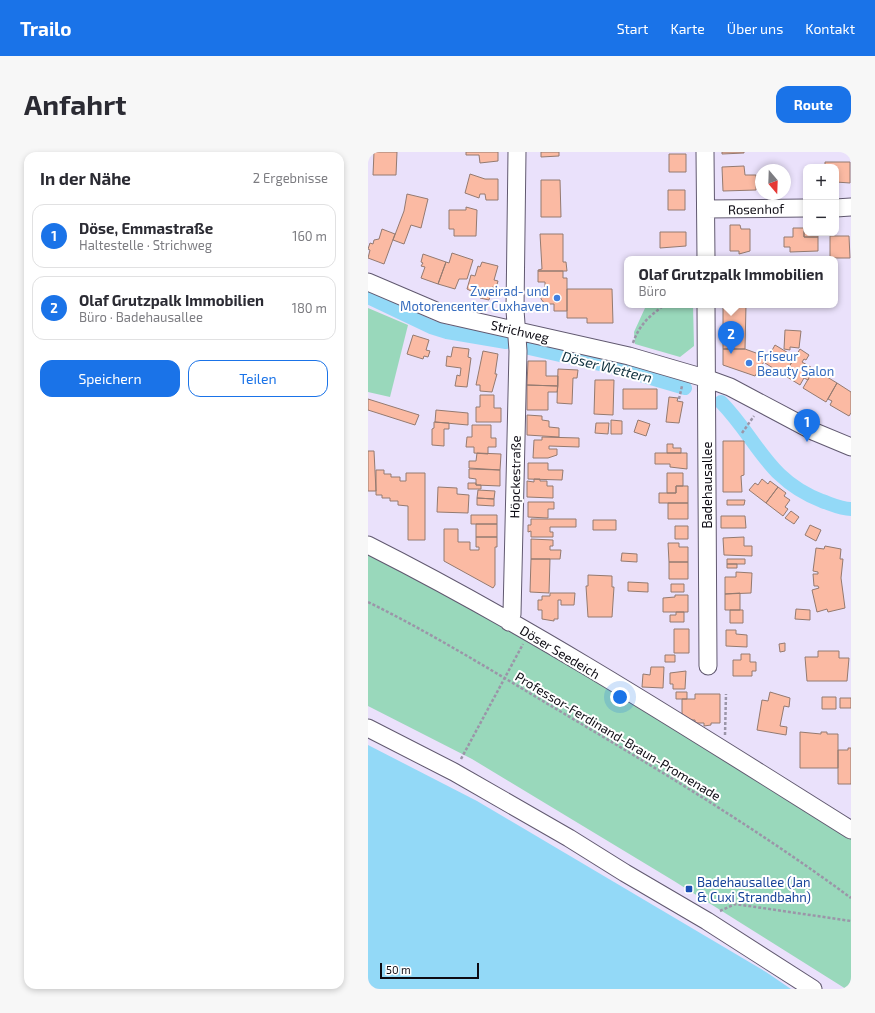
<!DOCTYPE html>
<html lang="de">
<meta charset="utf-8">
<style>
body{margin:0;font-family:"Exo 2",sans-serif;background:#f7f7f7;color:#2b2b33}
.controls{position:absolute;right:12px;top:12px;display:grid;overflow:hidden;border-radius:8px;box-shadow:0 2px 6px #0003}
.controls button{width:36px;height:36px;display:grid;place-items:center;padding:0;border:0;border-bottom:1px solid #e1e1e2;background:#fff;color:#2b2b33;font:20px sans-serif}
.compass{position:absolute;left:387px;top:12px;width:36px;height:36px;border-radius:50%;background:#fff;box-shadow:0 2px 6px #0003;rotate:161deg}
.scale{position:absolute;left:12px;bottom:10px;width:99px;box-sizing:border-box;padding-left:4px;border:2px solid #0d0b13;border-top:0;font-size:11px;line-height:14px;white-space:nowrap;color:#0d0b13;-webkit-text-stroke:3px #fff;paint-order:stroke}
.you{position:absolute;left:252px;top:545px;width:14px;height:14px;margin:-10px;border:3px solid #fff;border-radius:50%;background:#1a73e8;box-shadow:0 0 0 6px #1a73e833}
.badge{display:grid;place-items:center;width:26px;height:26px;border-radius:50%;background:#1a73e8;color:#fff;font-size:13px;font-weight:700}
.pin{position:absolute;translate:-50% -33px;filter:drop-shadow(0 1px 2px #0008)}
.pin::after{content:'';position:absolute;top:21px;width:14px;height:12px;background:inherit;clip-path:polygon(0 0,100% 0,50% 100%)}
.popup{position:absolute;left:256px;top:104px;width:214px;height:52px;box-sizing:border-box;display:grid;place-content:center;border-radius:8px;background:#fff;filter:drop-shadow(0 1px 3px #0005);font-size:13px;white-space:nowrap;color:#7c7c81}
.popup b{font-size:15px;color:#2b2b33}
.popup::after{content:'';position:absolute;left:50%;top:100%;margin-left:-8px;border:8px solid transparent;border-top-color:#fff}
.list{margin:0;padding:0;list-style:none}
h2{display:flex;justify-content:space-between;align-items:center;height:52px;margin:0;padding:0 16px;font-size:17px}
h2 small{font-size:13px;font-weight:400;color:#7c7c81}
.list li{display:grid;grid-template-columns:26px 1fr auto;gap:12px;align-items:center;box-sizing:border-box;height:64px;margin:0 8px 8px;padding:0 8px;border:1px solid #e1e1e2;border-radius:12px}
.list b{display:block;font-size:15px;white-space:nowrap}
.list p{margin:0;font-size:13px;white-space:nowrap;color:#7c7c81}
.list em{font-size:13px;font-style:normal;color:#7c7c81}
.actions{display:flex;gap:8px;padding:12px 16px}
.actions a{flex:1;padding:9px 0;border:1px solid #1a73e8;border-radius:12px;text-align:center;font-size:14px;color:#1a73e8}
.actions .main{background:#1a73e8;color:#fff}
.map{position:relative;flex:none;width:483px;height:837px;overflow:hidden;border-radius:12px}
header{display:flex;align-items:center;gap:24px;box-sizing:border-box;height:56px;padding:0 20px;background:#1a73e8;color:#fff}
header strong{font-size:19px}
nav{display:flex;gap:22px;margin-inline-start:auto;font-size:14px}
.intro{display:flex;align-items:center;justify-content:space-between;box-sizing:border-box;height:96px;padding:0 24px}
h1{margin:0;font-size:28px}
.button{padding:10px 18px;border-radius:12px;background:#1a73e8;color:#fff;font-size:14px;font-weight:700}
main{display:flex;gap:24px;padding:0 24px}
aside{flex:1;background:#fff;border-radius:12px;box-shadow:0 2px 6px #0003}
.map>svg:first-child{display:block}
.green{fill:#99d8bb}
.water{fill:#93d9f7}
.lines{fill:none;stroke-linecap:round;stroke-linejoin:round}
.canal{stroke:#93d9f7;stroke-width:14}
.building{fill:#fbbaa3;stroke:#947a70}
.minor-casing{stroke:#615970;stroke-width:19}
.path{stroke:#9b95a8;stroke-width:2.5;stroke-dasharray:3 2;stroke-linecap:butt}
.minor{stroke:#fff;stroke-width:17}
.shop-dot{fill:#3f7fe0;stroke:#fff;stroke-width:1.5}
.transit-dot{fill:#1a4fb4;stroke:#fff;stroke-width:1.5}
.labels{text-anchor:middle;stroke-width:4;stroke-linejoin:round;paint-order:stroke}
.street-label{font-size:13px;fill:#0d0b13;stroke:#fff}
.shop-label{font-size:13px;fill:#366cbe;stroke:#fff;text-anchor:end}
.transit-label{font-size:13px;fill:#164399;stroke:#fff;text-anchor:start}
.water-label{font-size:14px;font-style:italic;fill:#11323f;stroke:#fff}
</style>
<header>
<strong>Trailo</strong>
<nav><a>Start</a><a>Karte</a><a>Über uns</a><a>Kontakt</a></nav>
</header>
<div class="intro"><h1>Anfahrt</h1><a class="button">Route</a></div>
<main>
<aside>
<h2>In der Nähe<small>2 Ergebnisse</small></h2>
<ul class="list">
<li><span class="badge">1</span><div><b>Döse, Emmastraße</b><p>Haltestelle · Strichweg</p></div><em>160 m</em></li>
<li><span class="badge">2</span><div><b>Olaf Grutzpalk Immobilien</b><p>Büro · Badehausallee</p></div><em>180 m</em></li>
</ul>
<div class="actions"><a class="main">Speichern</a><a>Teilen</a></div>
</aside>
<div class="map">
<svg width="483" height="837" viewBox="0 0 483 837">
<rect width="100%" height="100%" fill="#eae1fb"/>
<path class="green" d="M280,153H325L326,194L312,205L267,192L266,180L277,156Z
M0,156L40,173L22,245L0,240Z
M0,397L64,431L483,682V837H478L306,729L104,607L0,554Z"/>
<path class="water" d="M0,593L109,649L398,820L423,837H0Z"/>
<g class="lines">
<path class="canal" d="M0,145L63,175L79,180L138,190
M161,196L245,215L317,236
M353,250C390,288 399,328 454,349C463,352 473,357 483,357"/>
</g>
<path class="building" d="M6,0H29L28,23H5Z
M98,0H130V9L112,11L111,3H98Z
M173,0H191V4L173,5Z
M354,0H376V1L354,2Z
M301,2H318V20H301Z
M457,10H482V31L468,30V15H457Z
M376,14L377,23H388V38L355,39L354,15Z
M102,22L117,27H130V48H118L117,42H112L111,46L97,41Z
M173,28H192L193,65H173Z
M300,38H317V58H300Z
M39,42L60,47L53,76L43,73L36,92L25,88L36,59Z
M98,55L109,58L108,84H86V77H81V58H98Z
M362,73H372L373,77H382V99L371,102V99H362Z
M425,76H436V85H450V99L422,100V95H416V85H425Z
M436,76H438V81H450V85H436Z
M14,77L27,82L16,112L0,106L2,98L0,97L2,91L5,92L6,88L11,87Z
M292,80H318V94L292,96Z
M172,82H195V110H198L199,119H170V118L174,117Z
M462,84H481L482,106H462Z
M84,101L105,108L99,127H91L87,137L70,132L78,110L81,111Z
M55,102L78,110L70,132L53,126L57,115L53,114L55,111L53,110Z
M114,110L130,114L126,128L130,129L128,136L124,135L121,148L112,146L113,144L99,137L103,123L107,124L110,114L112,115Z
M170,119H195V126H199V159H186V152H177L173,147V138H177V130H170Z
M199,137H244L245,171H219V166H199Z
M355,153H378L377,197H355Z
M417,178L433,179L431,196L422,195V198L416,197Z
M45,183L61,188L58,198L62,199L60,205L56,204L55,207L39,202Z
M407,193L427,205L416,223L397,211Z
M85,195L101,197L100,205L103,206L99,235L87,234L89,223L92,224L93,216L78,214L79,204L83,205Z
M355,197H377L399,205L387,224L355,213Z
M432,197L441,203L438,208L436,207L434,210L446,217L440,228L436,226L432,233L416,223Z
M115,199L130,202L127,222H129L124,240L112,239V233H108Z
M160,209H178V224H190V234L159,233Z
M190,217L210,218L209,226H205L204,252L189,251Z
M446,217L469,231L458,250L435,236Z
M227,228H246L245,263L226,262Z
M469,231L483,240V261L481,264L462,253L464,249L460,247Z
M159,233L190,234L189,240H180V258H159Z
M255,237H289V257H255Z
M112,243H126V256H133V270H108V255H112Z
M301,245L310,246L309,249L315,250L311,271L298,270Z
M0,247L51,263L47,273L0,258Z
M68,258L100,261V273L67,270Z
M159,263L174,264V268L181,269V275L191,276V285L159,283Z
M243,268L254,269V282H243Z
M270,268L282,272L278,284L266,280Z
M66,270L81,271V277H76V294L64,293V277L66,276Z
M228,271H241L240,282L227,281Z
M104,273H123V286H128V295H120V302L106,301V295H98L99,285H104Z
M174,285L211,286V295L181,294V297H189V303L180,306H165L166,288H174Z
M355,289H376V323L373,324L374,340H355Z
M299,292H305V296H313V301H299Z
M0,299H6L8,339H0Z
M109,301L133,302L132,318L101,316V309H108Z
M287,301H319V317L302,315V312H287Z
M160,311H180V318H195L194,328L160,327Z
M101,317L132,318V334L108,333V327L101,326Z
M8,318H16V322H23V325H32V329H38V321H57V388H40V354L30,353V349H22V346H14V343H8Z
M299,321H315V334H308V341H299Z
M166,327H172V329H179V334H185V346L159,345V329L166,330Z
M394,327L400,332L402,329L410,335L398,351L381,338L387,331L390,333Z
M100,331H108V333H113V337H100Z
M308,334H320V351H291V341H308Z
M70,335L89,336V342L101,343L100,361L69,360Z
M410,335L418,341L416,344L422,348L417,355L420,357L415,364L398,351Z
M110,338L127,339L126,347L109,346Z
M109,346L126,347V354L109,353Z
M359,348H377L376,353H359Z
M160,350H186V357H180V366L160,365Z
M300,351H320V367H300Z
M423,359L431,365L426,372L417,366Z
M103,363H129V372H103Z
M353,364H377L378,376H353Z
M163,367H208V375H182V380H185V385H163V379L160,380V373H163Z
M225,368H248V378H225Z
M108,372H129V385H108Z
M442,373L453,378L448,389L437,383Z
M307,374H320V387H307Z
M76,377H90V390H102V398H111V395H108V385H129V395H127V433L125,436L76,409Z
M376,385V394H384V404L356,403L355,386Z
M163,387L185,388V394H182V398H193L192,407H163Z
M300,391H311V395H320V410H301Z
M457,394L473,397L472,407H475L473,426L477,456L460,460L459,457L449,460L444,438L451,436L450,434H446L445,422H450V420L445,419L448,396L456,397Z
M254,401L269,402V410L253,409Z
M163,407H182L181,441L162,440Z
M359,407H377V412H359Z
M301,410H320V427H301Z
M359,412H369V416H359Z
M368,420L384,421L383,441L357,442V425H368Z
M220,423L244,424V435H246L244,465H220L218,434H220Z
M260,430L280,431V440L260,439Z
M303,432H316V440H303Z
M182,441H207L206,453H193V448H190V467H186V469L174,467V458H170V448H174V444H182Z
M372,441V458H357V442Z
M307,443H320V460H295V446L307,445Z
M428,457L442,458V468L427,467Z
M362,458H375V471H362Z
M308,460H316V470H302V463H308Z
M306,477H321V501H306Z
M358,478H368V482L379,483V495L358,494Z
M417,491V499L412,500L411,492Z
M450,499H471V506H481L479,529H439L437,505H450Z
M373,502H382V510H388V519H384V524H365V508H373Z
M297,503H307V510H297Z
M283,515H296L295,536L274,535L275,522L282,523Z
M318,519L317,537H305V532H302V521Z
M308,540H319V547H308Z
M402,540L422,546L421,555L416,554L412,574L419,575L418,583L389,578L394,548L400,549Z
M327,542H352V571H343V573L336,574V571H327V568H314V547H327Z
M454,545H468V557H454Z
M472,546H483V556H472Z
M432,580L453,582V580H459V582H470V616H432Z
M480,596H483V632H470V598H480Z"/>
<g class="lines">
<defs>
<path id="minor" d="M337,0L338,107
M468,56L483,55
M338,57L438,56
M0,130L75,162L261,204L340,227L362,235L447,280L483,295
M338,153L340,514
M0,393C167,477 325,579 483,678
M141,470L144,462L150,199L147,158L149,0
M0,576L86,620L201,686L257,721L339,769L445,837"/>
</defs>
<use href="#minor" class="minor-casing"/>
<path class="path" d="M265,191C271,173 282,163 297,153
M311,247L314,234
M374,281L386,264
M0,450C67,483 131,523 195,561C293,619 391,678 483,746
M357,583L358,542
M93,607L155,492
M352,759L367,752L483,769"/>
<use href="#minor" class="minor"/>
</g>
<g class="shop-dot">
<circle cx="189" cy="146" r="4"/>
<circle cx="381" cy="211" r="4"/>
</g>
<rect class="transit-dot" x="317" y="733" width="8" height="8" rx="2"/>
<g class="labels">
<g class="street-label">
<text transform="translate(388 57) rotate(-1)" y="5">Rosenhof</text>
<text transform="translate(152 179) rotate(13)" y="5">Strichweg</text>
<text transform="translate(147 325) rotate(-89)" y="5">Höpckestraße</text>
<text transform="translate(339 333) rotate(-90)" y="5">Badehausallee</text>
<text transform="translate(192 500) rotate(31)" y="5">Döser Seedeich</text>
<text transform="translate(250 584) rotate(31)" y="5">Professor-Ferdinand-Braun-Promenade</text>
</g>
<g class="shop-label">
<text x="181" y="144">Zweirad- und<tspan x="181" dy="15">Motorencenter Cuxhaven</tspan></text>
<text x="389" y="209" text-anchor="start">Friseur<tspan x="389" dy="15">Beauty Salon</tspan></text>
</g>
<g class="transit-label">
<text x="329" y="735">Badehausallee (Jan<tspan x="329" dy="15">&amp; Cuxi Strandbahn)</tspan></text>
</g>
<g class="water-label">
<text transform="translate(239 215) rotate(14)" y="5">Döser Wettern</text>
</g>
</g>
</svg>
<div class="controls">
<button>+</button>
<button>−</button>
</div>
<svg class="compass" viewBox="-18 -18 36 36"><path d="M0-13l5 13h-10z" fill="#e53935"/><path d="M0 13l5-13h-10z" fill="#7c7c81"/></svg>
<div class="scale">50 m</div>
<div class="you"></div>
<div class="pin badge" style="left:439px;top:290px">1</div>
<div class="pin badge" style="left:363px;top:202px">2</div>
<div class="popup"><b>Olaf Grutzpalk Immobilien</b>Büro</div>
</div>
</main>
